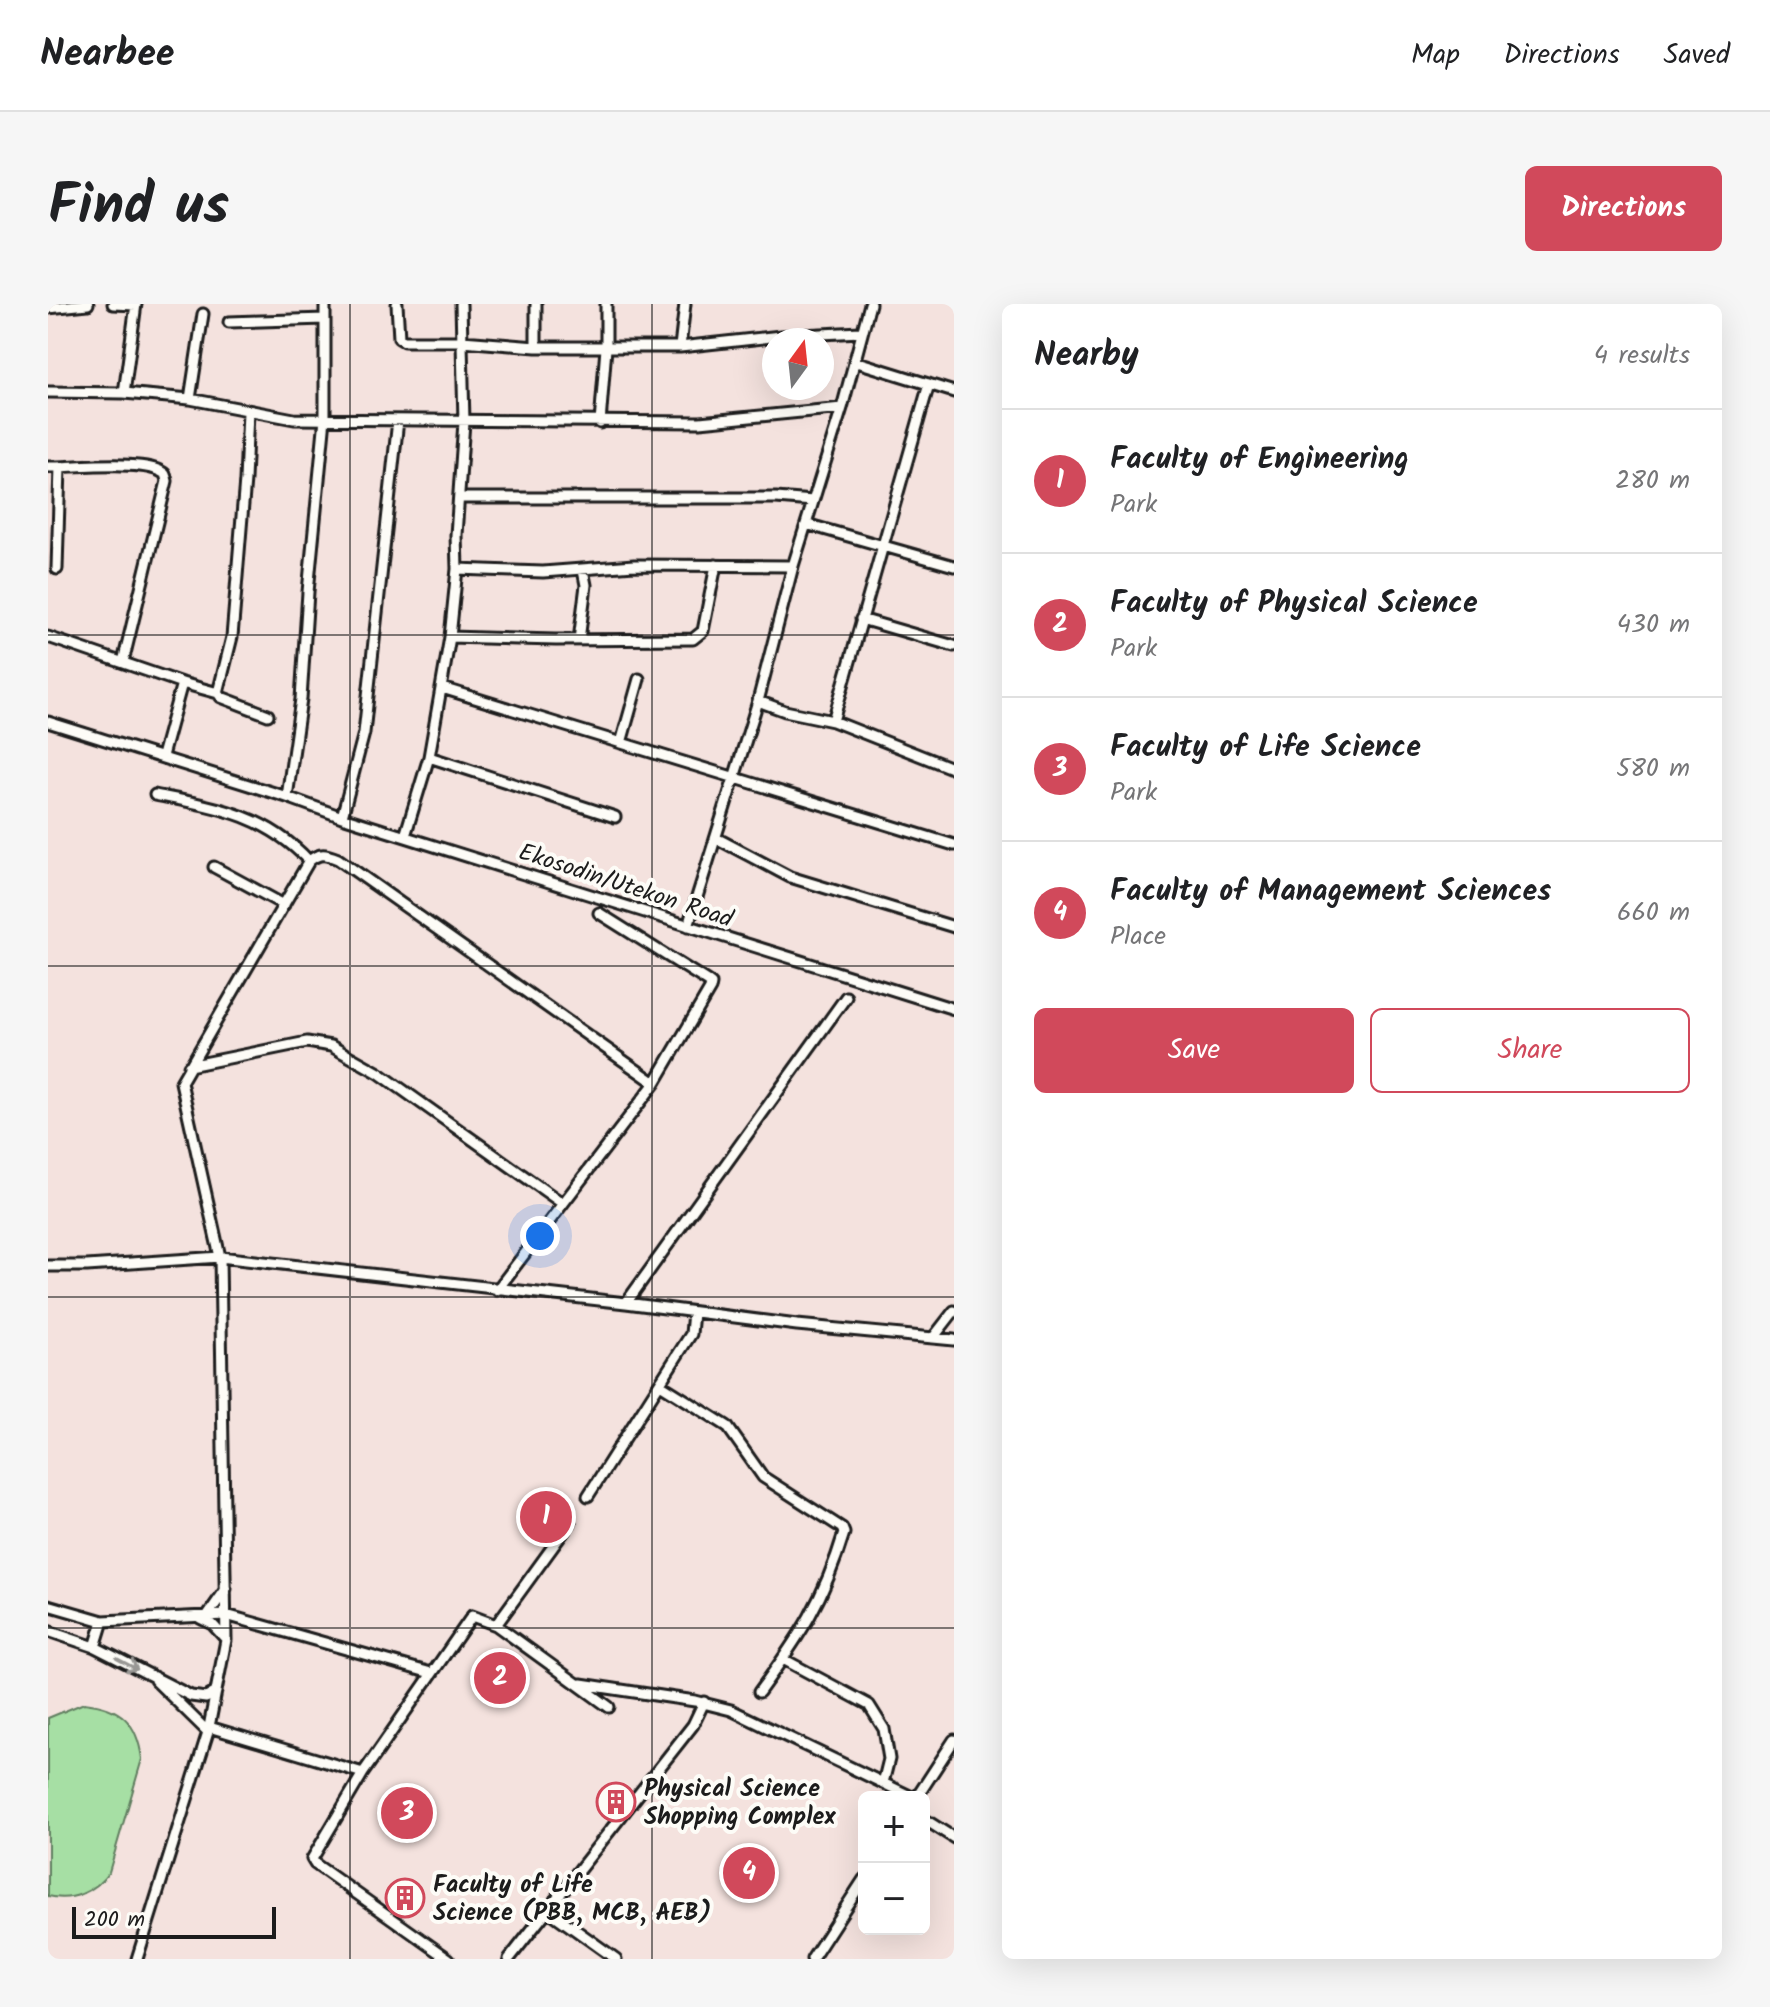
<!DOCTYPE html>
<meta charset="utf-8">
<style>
body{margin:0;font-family:Kalam,sans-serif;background:#f6f6f6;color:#202124}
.controls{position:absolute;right:24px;bottom:24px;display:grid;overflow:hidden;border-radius:12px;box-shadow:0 8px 32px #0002}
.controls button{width:72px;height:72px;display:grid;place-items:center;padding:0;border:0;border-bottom:2px solid #e0e0e0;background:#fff;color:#202124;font:40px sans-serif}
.compass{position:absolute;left:714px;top:24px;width:72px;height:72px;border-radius:50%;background:#fff;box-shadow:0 8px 32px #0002;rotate:15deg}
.scale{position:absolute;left:24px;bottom:20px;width:204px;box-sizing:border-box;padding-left:8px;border:4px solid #1c1c1c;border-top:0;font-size:22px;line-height:28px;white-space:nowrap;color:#1c1c1c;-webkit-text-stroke:6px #fdfcf7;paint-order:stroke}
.you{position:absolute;left:492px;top:932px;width:28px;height:28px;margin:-20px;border:6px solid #fff;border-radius:50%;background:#1a73e8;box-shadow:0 0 0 12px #1a73e833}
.badge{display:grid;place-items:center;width:52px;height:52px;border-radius:50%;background:#d1495b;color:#fff;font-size:26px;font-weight:700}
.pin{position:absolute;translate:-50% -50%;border:4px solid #fff;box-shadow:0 2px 8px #0006}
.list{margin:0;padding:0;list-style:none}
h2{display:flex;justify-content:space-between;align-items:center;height:104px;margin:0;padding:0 32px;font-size:34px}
h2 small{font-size:26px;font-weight:400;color:#757577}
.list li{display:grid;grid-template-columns:52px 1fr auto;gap:24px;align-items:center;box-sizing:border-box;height:144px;padding:0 32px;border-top:2px solid #e0e0e0}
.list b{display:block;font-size:30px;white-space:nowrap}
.list p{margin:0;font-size:26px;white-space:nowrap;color:#757577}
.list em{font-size:26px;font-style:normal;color:#757577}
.actions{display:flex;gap:16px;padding:24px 32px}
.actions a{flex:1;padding:18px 0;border:2px solid #d1495b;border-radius:12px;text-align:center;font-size:28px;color:#d1495b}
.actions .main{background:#d1495b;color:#fff}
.map{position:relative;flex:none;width:906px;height:1655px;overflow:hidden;border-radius:12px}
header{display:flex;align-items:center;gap:48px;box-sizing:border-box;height:112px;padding:0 40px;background:#fff;border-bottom:2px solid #e0e0e0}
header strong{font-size:38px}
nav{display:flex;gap:44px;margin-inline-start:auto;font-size:28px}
.intro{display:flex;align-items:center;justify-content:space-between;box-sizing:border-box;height:192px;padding:0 48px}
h1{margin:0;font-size:56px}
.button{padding:20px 36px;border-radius:12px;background:#d1495b;color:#fff;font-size:28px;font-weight:700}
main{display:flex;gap:48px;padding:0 48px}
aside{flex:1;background:#fff;border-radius:12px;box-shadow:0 8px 32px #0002}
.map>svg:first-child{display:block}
.green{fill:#a6dfa4;stroke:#617e60;stroke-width:2}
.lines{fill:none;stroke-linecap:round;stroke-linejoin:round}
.minor-casing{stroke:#1c1c1c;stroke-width:15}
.minor{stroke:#fdfcf7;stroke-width:9}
.oneway{stroke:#989794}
.grid{fill:none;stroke:#1c1c1c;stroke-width:2;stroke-opacity:0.55}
.labels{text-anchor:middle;stroke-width:8;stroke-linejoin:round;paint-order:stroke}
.street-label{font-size:24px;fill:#1c1c1c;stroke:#fdfcf7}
.poi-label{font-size:24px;font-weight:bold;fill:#1c1c1c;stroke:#fdfcf7;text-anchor:start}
</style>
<header>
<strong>Nearbee</strong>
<nav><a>Map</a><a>Directions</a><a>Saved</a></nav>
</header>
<div class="intro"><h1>Find us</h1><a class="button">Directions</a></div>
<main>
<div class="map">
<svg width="906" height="1655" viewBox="0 0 906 1655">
<rect width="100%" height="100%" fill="#f4e2de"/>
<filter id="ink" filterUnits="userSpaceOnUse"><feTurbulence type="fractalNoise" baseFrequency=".0125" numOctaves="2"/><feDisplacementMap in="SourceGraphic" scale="16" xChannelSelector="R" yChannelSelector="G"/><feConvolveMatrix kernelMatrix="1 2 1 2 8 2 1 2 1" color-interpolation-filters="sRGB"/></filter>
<g filter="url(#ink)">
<path class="green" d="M36,1399C73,1403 89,1418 94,1455L61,1568C47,1588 24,1598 0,1592V1414Z"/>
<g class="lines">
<defs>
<path id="minor" d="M65,0L88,1
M349,0L351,34L356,37H414L488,43H632L733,32L813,28
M488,0V43
M0,4L40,0
M181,18L277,15
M632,43L637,0
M806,57L906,88
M0,88L76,89L142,95L246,115L652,118L794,104
M76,89L88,0
M142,95L155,10
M552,119L558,44V0
M0,163C25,163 92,156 112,167C118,170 117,170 119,177L75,358
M411,194H728L765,197
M758,220L906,262
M9,265L12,163
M409,265L495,268L586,261L745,262
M813,315L906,342
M0,333L134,379
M402,333L508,336L645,335L655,327L668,261
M531,336L538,281L535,266
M394,384L906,541
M170,389L184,333L197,176L200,108
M710,397L737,407L785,417L906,465
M785,417L881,80
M0,418L239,493L294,513L906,705
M573,439L591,375
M114,452L134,379L170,389L173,393L220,411
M381,453L567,513
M107,491C168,503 217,510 261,557
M239,493L253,395L260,288L277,114V0
M294,513L316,429L350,116
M357,532L381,453L402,333L409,265L408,231L416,118L413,0
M668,534L742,573L906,623
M166,563L236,601
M640,622L710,397L745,262L794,104L822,0
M141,762L259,738L283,742L331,769L514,899
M0,962H39L172,953L578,999L749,1021L906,1036
M449,986L607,779L662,685L663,680L659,677L551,609
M578,999L798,693
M885,1034L906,1007
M612,1080L679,1122L715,1173L794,1224L796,1229C776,1296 752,1332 711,1388
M540,1192L643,1030L645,1008
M0,1301L55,1317L178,1311L383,1369
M159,1312L178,1285
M152,1314L164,1320L177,1334
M448,1321L522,1219
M0,1327L47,1343L143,1392L158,1394L168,1388
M47,1343L55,1317
M735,1355L821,1401L836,1425L841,1455L835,1479
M107,1376L160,1428
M533,1380L647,1397L683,1406L864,1493
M161,1423L315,1469
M869,1493L906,1436
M876,1515L906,1534
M501,1607L568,1655
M89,1655L160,1428L178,1336L172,953L133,778L261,557C272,548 278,550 290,555L607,779
M401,1655L267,1560L264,1555L315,1469L424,1312L448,1321L561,1403
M461,1655L645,1421L656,1398
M764,1655L816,1575"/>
</defs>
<use href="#minor" class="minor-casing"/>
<use href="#minor" class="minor"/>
</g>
<defs><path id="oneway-shaft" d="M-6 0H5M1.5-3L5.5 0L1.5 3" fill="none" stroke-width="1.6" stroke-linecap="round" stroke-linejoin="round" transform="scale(2)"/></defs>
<use class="oneway" href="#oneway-shaft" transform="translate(79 1360) rotate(28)"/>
</g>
<path class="grid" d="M302,0V1655M604,0V1655M0,331H906M0,662H906M0,993H906M0,1324H906"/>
<defs>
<symbol id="building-ring" viewBox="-11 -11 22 22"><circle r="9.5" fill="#fdfcf7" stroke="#d1495b" stroke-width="1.5"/><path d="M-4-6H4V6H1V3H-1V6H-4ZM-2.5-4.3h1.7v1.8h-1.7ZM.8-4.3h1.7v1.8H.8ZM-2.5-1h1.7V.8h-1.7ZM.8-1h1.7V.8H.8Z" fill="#d1495b"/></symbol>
</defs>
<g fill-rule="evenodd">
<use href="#building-ring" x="546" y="1476" width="44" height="44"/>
<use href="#building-ring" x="335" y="1572" width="44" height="44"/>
</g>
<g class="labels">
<g class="street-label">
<text transform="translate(578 581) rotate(18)" y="8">Ekosodin/Utekon Road</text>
</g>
<g class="poi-label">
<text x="596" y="1492">Physical Science<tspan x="596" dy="28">Shopping Complex</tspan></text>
<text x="385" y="1588">Faculty of Life<tspan x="385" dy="28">Science (PBB, MCB, AEB)</tspan></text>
</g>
</g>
</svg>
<div class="controls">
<button>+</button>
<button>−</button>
</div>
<svg class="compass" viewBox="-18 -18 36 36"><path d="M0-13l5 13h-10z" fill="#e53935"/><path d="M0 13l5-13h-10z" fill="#757577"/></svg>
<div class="scale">200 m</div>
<div class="you"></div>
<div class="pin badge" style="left:498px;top:1213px">1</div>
<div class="pin badge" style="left:452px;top:1374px">2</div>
<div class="pin badge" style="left:359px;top:1509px">3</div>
<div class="pin badge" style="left:701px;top:1569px">4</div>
</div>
<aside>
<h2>Nearby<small>4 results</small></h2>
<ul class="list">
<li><span class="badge">1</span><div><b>Faculty of Engineering</b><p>Park</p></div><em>280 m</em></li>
<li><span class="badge">2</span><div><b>Faculty of Physical Science</b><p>Park</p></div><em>430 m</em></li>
<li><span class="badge">3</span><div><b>Faculty of Life Science</b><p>Park</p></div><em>580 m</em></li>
<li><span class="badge">4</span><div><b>Faculty of Management Sciences</b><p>Place</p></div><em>660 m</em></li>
</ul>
<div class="actions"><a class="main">Save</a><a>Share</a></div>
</aside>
</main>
